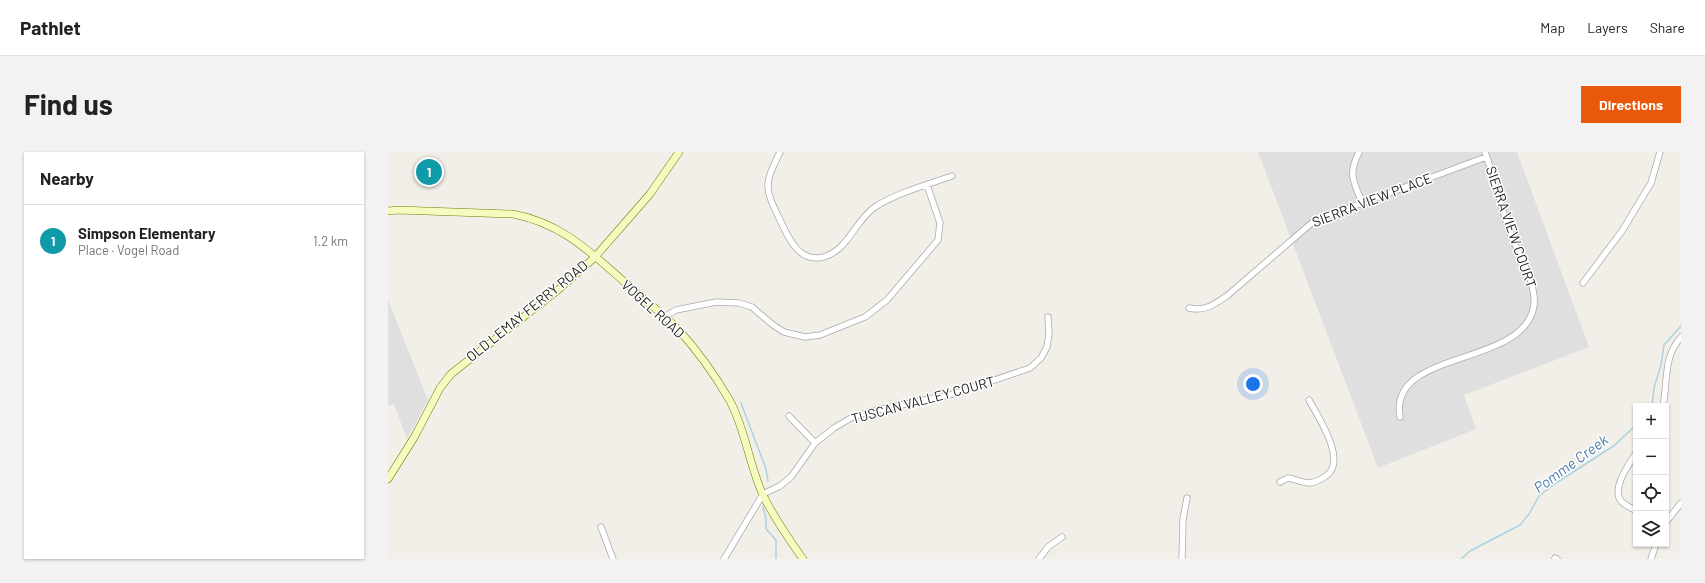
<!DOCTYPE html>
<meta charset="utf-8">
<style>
body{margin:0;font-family:Barlow,sans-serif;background:#f2f2f2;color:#222}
.controls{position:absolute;right:12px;bottom:12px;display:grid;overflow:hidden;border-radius:0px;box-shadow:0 1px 3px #0004}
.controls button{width:36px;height:36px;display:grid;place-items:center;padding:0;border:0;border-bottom:1px solid #e0e0e0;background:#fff;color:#222;font:20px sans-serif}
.you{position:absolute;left:865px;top:232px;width:14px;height:14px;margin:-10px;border:3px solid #fff;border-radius:50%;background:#1a73e8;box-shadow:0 0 0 6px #1a73e833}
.badge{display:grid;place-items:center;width:26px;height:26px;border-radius:50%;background:#ea580c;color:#fff;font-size:13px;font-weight:700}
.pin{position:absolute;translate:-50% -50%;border:2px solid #fff;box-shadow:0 1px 4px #0006}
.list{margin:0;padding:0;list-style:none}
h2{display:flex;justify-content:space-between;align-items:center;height:52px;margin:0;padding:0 16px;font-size:17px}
h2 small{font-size:13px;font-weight:400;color:#767676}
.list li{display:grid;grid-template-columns:26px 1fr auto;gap:12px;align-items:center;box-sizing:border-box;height:72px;padding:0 16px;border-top:1px solid #e0e0e0}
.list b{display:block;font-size:15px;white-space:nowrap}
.list p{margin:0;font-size:13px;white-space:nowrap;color:#767676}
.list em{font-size:13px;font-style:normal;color:#767676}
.icon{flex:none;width:22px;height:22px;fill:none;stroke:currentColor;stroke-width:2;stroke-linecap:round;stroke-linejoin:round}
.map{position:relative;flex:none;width:1293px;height:407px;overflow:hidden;border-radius:0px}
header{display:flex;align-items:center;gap:24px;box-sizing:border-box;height:56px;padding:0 20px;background:#fff;border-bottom:1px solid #e0e0e0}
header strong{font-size:19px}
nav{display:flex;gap:22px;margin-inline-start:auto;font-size:14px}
.intro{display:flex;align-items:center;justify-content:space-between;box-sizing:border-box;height:96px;padding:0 24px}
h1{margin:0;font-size:28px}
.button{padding:10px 18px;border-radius:0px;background:#ea580c;color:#fff;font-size:14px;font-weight:700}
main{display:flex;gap:24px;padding:0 24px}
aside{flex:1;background:#fff;border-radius:0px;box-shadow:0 1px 3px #0004}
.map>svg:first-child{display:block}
.residential{fill:#e0dfdf}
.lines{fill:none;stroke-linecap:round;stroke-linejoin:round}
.stream{stroke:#aad3df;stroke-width:1.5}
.street-casing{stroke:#a9a9a9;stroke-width:7}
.secondary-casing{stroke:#707d05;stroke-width:8}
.street{stroke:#fff;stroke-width:5.5}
.secondary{stroke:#f7fabf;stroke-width:7}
.labels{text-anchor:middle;stroke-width:3;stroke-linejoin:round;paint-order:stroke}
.street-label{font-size:14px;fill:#222;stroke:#fff}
.water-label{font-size:15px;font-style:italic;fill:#4a7aab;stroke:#fff}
</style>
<header>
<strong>Pathlet</strong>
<nav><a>Map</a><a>Layers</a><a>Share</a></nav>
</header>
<div class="intro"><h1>Find us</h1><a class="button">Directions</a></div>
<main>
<aside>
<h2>Nearby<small></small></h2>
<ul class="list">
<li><span class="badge" style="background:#0f9aa8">1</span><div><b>Simpson Elementary</b><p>Place · Vogel Road</p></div><em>1.2 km</em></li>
</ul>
</aside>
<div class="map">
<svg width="1293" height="407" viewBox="0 0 1293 407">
<rect width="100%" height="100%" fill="#f2efe9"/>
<path class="residential" d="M870,0H1129L1201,195L1076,243L1088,277L990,316Z
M0,148L40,248L19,287L6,252L0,254Z"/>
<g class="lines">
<path class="stream" d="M353,251L378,317L380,329
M1264,254L1266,236L1273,213L1276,193L1293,174
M375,355L378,367V377L388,388V407
M1073,407L1082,399L1132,373L1141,362L1151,344L1168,331L1227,293L1248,273"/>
<defs>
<path id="street" d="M392,0C376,33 376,35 392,68C397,78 402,91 411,99C427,113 446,104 458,89C467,78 475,63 487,55C506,42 541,32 564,24
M971,0C960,22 965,29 974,50
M1195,131L1234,79L1263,31L1272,0
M801,156C817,160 827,152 840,143L926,69L1098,5
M276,165L288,158L328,150L351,151L364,155L385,173L396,180L417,185L432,183L477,165L499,148L550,88L552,71L539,33
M1275,254C1280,229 1275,205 1293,185
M401,264L427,291
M1012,265C1000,198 1130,215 1145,158C1152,134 1127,98 1120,75C1112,50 1106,25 1097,0
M1248,301C1241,312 1222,338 1234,350C1238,354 1244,356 1248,359
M892,330L900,326C906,327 915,331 921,331C926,331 934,327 938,324C960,309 930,265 921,248
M1278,370L1293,351
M213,375L225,407
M1167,406L1169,407
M336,407L375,342L392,334L403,325L427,291L446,276L463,266L480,260L565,242L642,216L653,206L659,195L661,182L660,165
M651,407L660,395L674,385
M794,407L795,367L799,346
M1263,407L1268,392"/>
<path id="secondary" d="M0,59L10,58L125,62C176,72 203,101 241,134C256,148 274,161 289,176C309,198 327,223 342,249C358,279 361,313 375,343C386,366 400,386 415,407
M0,327L27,284L52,236L63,222L171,137L207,105L262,42L291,0"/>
</defs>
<use href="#street" class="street-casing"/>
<use href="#secondary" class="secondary-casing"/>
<use href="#street" class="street"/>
<use href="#secondary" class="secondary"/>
</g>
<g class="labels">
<g class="street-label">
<text transform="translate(984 48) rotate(-21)" y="5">SIERRA VIEW PLACE</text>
<text transform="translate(1123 75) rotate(71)" y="5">SIERRA VIEW COURT</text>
<text transform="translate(265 157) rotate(42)" y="5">VOGEL ROAD</text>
<text transform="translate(139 159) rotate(-39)" y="5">OLD LEMAY FERRY ROAD</text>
<text transform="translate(535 248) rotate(-15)" y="5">TUSCAN VALLEY COURT</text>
</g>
<g class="water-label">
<text transform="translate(1183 312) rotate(-36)" y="5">Pomme Creek</text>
</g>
</g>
</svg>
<div class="controls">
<button>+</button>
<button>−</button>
<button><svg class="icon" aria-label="locate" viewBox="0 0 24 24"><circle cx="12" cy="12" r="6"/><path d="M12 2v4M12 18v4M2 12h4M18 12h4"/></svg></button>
<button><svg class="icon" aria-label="layers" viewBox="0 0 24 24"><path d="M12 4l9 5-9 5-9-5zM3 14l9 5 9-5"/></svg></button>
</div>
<div class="you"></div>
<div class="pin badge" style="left:41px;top:20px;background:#0f9aa8">1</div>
</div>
</main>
